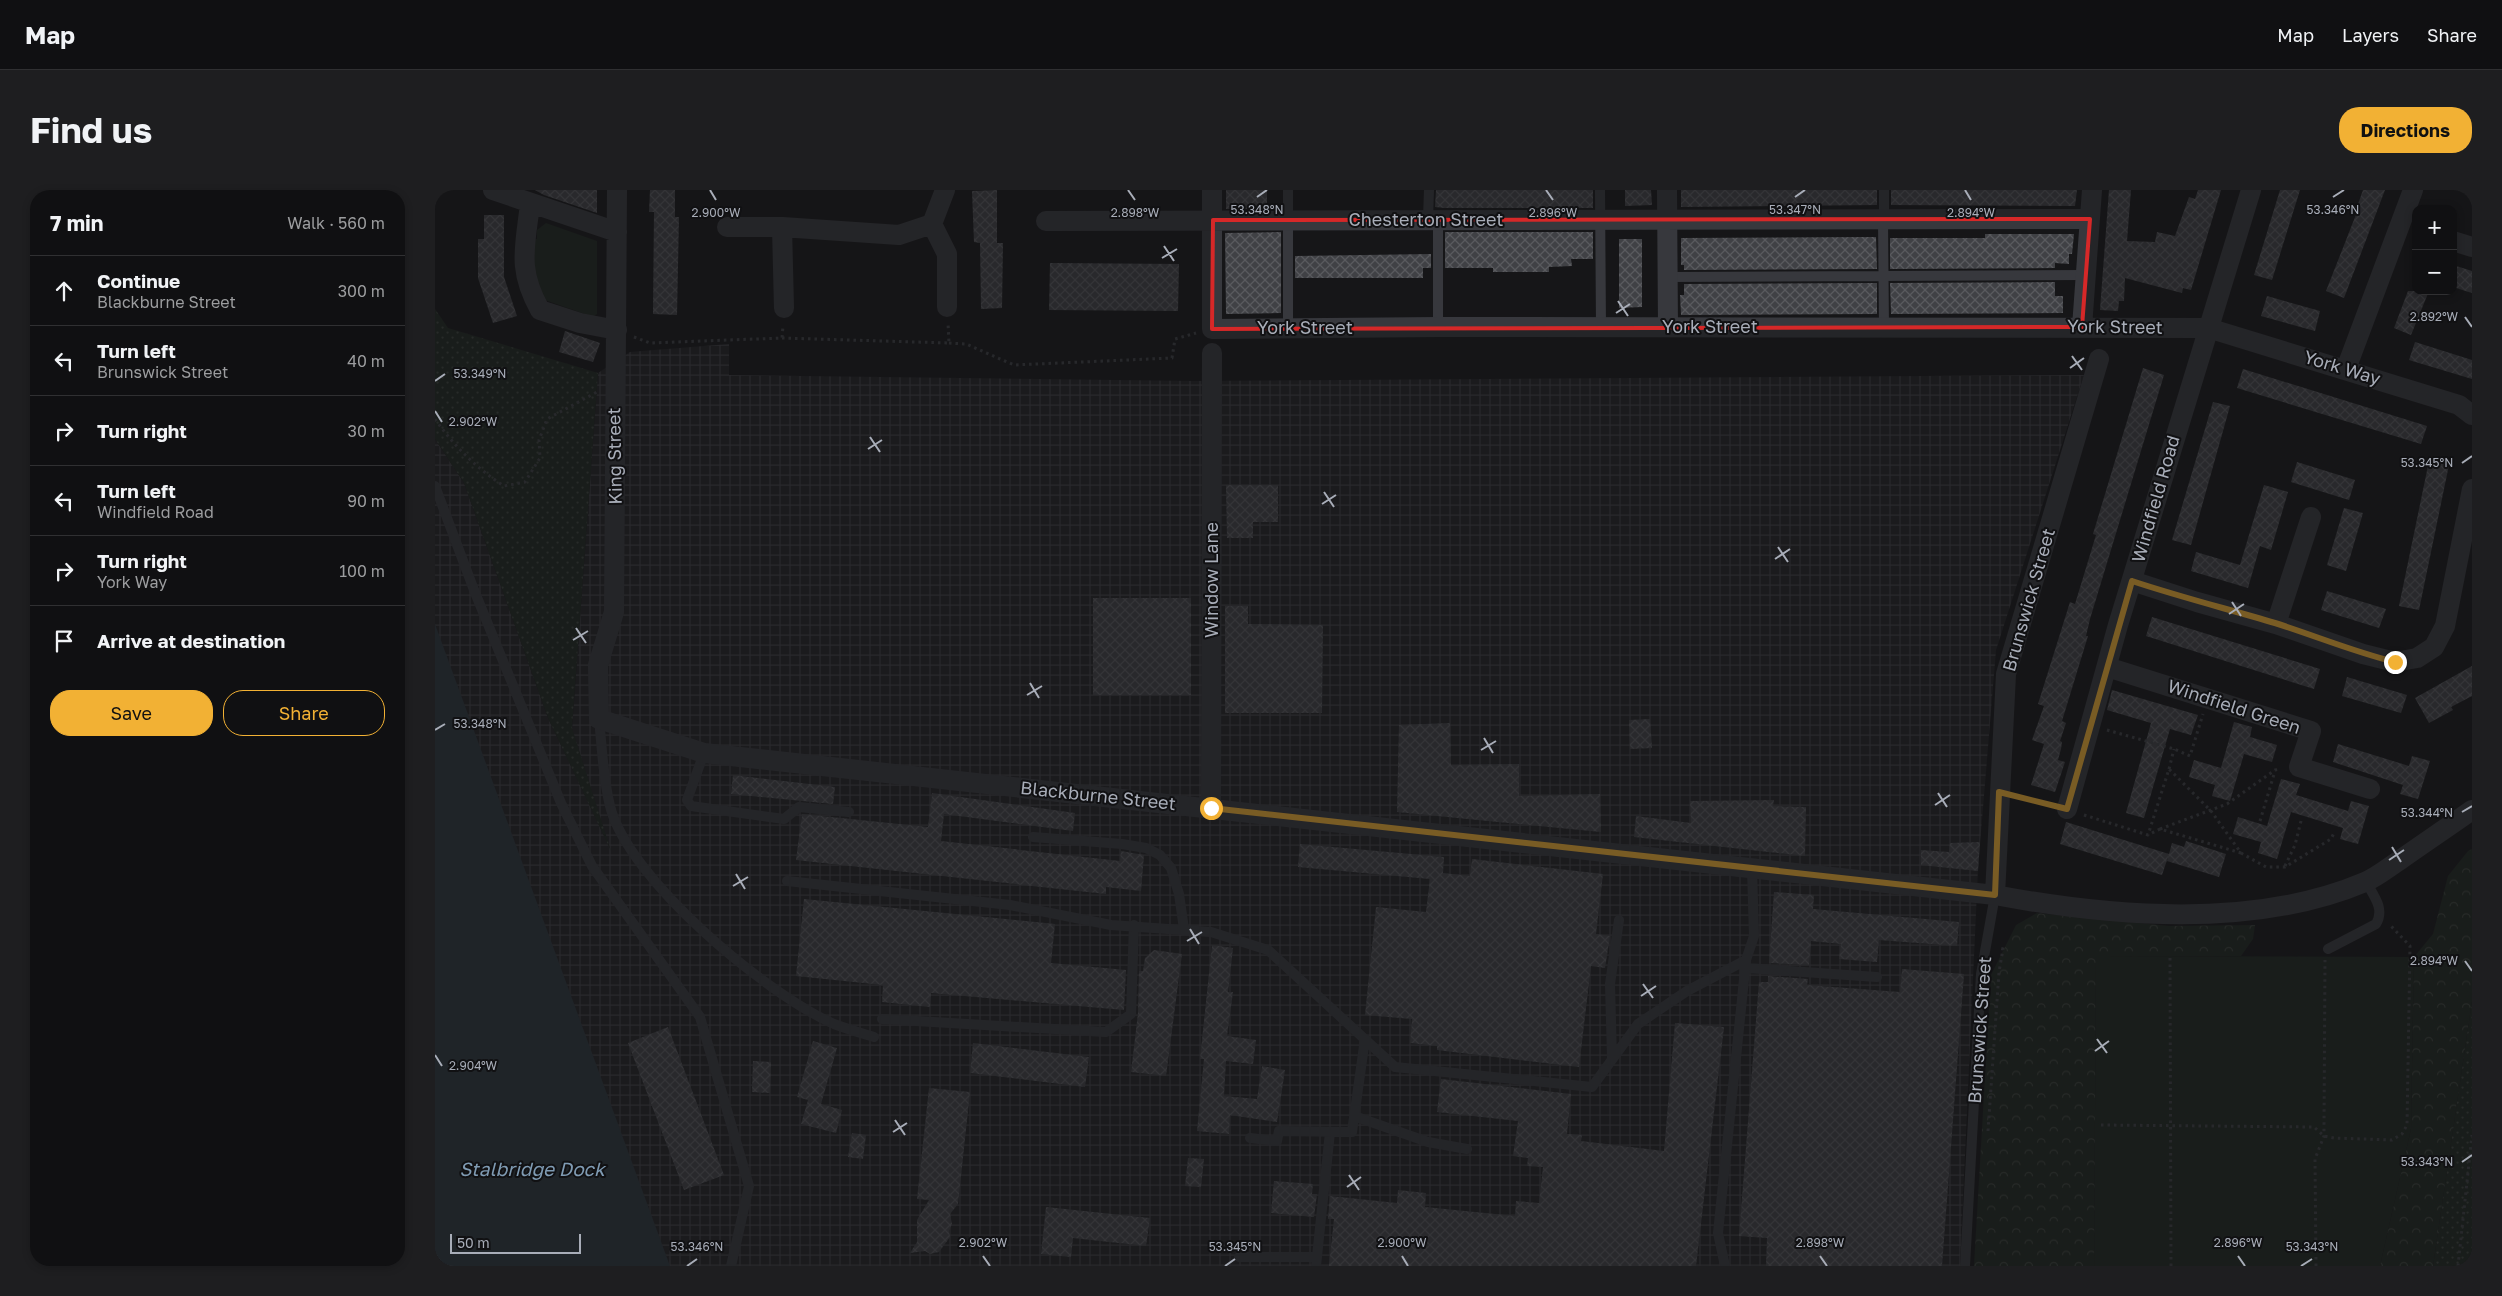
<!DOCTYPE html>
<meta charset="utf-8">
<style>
body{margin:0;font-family:"Golos Text",sans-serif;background:#1e1e20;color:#f1f3f6}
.controls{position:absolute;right:15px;top:15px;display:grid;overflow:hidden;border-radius:10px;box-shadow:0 2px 8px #0003}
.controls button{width:45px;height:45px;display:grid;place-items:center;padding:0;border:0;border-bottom:1px solid #303032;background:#101012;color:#f1f3f6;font:25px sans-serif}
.scale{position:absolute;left:15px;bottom:12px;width:131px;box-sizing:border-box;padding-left:5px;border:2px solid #a8adb8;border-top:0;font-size:14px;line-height:18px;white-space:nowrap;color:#a8adb8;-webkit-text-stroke:4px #111113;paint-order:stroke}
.stop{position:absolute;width:15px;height:15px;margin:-11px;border:4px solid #f2b134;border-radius:50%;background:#fff}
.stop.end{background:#f2b134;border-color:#fff;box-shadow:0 1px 5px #0008}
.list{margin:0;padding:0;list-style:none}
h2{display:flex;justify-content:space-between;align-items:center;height:65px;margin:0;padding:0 20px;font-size:21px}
h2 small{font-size:16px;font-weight:400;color:#9c9d9f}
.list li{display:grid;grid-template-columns:32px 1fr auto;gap:15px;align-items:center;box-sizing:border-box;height:70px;padding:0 20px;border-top:1px solid #303032}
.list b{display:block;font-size:19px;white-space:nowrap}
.list p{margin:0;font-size:16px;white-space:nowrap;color:#9c9d9f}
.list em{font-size:16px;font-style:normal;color:#9c9d9f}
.actions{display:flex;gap:10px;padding:15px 20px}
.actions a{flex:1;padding:11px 0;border:1px solid #f2b134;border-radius:20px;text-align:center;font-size:18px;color:#f2b134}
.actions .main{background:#f2b134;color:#111}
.icon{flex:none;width:28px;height:28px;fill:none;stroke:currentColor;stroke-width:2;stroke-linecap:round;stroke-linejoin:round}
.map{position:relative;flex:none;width:2037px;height:1076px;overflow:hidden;border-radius:20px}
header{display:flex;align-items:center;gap:30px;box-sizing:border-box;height:70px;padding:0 25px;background:#101012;border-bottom:1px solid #303032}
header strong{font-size:24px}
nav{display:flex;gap:28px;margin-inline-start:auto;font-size:18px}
.intro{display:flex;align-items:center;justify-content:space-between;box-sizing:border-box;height:120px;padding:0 30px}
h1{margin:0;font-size:35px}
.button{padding:12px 22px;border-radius:20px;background:#f2b134;color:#111;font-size:18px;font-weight:700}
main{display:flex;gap:30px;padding:0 30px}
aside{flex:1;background:#101012;border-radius:20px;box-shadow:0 2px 8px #0003}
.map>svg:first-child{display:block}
.industrial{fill:url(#industrial-grid)}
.green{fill:#1e261f}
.forest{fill:url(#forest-crowns)}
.park{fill:url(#park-dots)}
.water{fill:#2c353c}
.building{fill:url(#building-cross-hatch)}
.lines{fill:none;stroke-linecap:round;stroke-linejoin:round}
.path{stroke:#3d3f44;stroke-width:3;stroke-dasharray:2.5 4;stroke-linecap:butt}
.service{stroke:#37383d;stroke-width:10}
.minor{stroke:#37383d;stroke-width:20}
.route{stroke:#f2b134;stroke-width:6}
.marked{fill:none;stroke:#d62828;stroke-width:4;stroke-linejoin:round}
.ticks{fill:none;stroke:#a8adb8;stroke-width:2}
.labels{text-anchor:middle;stroke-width:4;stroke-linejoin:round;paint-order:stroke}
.street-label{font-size:18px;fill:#a8adb8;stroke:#111113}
.water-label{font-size:19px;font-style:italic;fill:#7f9bb3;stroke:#111113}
.ticks-label{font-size:12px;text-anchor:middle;fill:#a8adb8;stroke:#111113;stroke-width:4;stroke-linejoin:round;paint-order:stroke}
</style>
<header>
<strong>Map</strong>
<nav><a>Map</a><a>Layers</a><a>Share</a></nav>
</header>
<div class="intro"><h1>Find us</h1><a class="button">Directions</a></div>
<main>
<aside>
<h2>7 min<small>Walk · 560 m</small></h2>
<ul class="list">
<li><svg class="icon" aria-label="ahead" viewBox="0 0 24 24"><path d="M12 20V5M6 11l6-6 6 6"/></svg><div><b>Continue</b><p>Blackburne Street</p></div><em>300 m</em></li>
<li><svg class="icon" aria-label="left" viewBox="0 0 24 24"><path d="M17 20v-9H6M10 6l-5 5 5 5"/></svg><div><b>Turn left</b><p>Brunswick Street</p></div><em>40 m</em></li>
<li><svg class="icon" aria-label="right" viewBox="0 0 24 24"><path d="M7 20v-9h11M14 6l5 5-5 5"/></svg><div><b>Turn right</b></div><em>30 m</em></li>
<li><svg class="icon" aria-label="left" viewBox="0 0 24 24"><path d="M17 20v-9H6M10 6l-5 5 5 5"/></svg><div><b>Turn left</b><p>Windfield Road</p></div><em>90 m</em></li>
<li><svg class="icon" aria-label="right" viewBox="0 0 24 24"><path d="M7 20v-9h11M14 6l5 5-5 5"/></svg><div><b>Turn right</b><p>York Way</p></div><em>100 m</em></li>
<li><svg class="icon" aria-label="arrive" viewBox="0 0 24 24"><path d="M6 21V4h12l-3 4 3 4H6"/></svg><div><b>Arrive at destination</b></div></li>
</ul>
<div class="actions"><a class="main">Save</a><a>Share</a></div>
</aside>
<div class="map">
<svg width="2037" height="1076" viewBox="0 0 2037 1076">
<defs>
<pattern id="industrial-grid" width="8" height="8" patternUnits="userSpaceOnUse" patternTransform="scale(1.25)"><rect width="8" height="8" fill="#222225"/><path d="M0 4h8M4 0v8" fill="none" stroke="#3f3f43"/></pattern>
<pattern id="forest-crowns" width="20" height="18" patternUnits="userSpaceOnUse" patternTransform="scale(1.25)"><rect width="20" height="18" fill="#1e261f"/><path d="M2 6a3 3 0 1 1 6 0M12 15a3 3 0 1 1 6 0" fill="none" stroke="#3c433d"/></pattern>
<pattern id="park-dots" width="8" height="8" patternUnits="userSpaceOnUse" patternTransform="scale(1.25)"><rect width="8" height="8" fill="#1e261f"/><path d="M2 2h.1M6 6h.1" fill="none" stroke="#3c433d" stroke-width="1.8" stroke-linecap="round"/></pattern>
<pattern id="building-cross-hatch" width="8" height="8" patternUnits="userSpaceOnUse" patternTransform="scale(1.25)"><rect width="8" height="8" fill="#404145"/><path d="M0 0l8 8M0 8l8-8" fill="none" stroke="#595a5e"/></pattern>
</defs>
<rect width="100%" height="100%" fill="#161618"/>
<path class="industrial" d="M294,154V185L758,191L1649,185L1561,460L1543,678L1525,1076H0V249L29,293L113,528L174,656L137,539L163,183L195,162Z"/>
<path class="green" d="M111,33L162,51V124L158,127L107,109L96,78V49H102V40Z
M1661,766L1979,767L1976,939L1945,1076H1659Z"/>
<path class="forest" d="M2037,659V811L1998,1076H1945L1976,939L1979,767L1998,744L2013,686L2033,661Z
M1602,723L1734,736L1820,735L1818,749L1806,766H1661L1659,1076H1539L1556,785L1581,735Z"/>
<path class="park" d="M0,119L13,138L163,183L137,538L176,661L113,528L29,293L0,249Z
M2037,811V1076H1998Z"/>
<path class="water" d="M0,434L235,1076H0Z"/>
<path class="building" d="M100,0H162V23L109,5Z
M215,0H240V27H244L242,125L218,124L219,22H214Z
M562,0V53H568L567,118L546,119L545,53L539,52L537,1Z
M791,0H832V19H791Z
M1001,0H1158V18H1009L1000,17Z
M1190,0H1216L1217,15L1190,16Z
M1246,0H1442V15L1246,17Z
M1456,0H1642L1640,16L1456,15Z
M1674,0H1696L1692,51L1720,52L1722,42L1740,46L1754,7L1760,9L1763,0H1786L1756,100L1748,98L1747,103L1690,88L1689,111H1684L1683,121L1665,120Z
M1845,0H1865L1837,90L1819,85Z
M1928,0H1950L1909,108L1891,101L1924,17H1922Z
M49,25H69V87L82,126L58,133L43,88V49H49Z
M846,42V123L791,124L790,43Z
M1010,42H1158V69H1136L1137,76L1114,77V82H1058V78H1010Z
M1550,44H1639L1637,64H1634V74L1620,73V78L1455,79V48H1550Z
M1431,47H1441L1442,79L1249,80V75H1246V48Z
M1184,49H1207V117L1184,118Z
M996,64V78H988V88H860V66Z
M615,73L744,74L743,121L614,120Z
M2018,75L2037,81V103L2018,97Z
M1620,92V106H1628V123L1456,124L1455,93Z
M1442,93V124L1246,125L1245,105H1249V94Z
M1973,101H1994L1976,145L1959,138Z
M1832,106L1885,121L1880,141L1826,126Z
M130,141L165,153L158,172L124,162Z
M1980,152L2037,170V189L1974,170Z
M1708,178L1729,185L1655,429L1651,446H1653L1627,531L1631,533L1625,551L1627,552L1626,559L1623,570L1630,572L1620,602L1596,595L1609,554L1597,550L1609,516L1603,514L1635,412L1640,414L1661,345L1658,344Z
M1808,179L1992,236L1986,254L1802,198Z
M1778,212L1795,216L1756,355L1737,350Z
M1995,266L2015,270L1984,420L1964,416Z
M1862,272L1920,290L1914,310L1856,292Z
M791,295H843V332H818V348H792Z
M1829,295L1853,302L1836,360L1825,356L1813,398L1756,381L1761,362L1805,375Z
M1909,318L1928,323L1911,381L1892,375Z
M1892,401L1951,419L1944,438L1886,420Z
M658,408H756V505H658Z
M790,416H813V434L888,435L887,523H790Z
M1717,427L1885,479L1879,499L1711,446Z
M2037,476V506L2016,517L2018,520L1994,533L1980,508Z
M1912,487L1972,505L1966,523L1907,506Z
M1677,500L1763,525L1756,545L1735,539L1709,628L1691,623L1716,533L1672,520Z
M1215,529L1217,558L1195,559L1194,530Z
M1799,532L1817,537L1815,547L1842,555L1837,572L1809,564L1795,611L1777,606L1780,595L1754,587L1759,570L1786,578Z
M1015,533L1016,575L1084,574V606L1165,604L1166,642L962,622L964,535Z
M1903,554L1974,576L1977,566L1995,571L1983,609L1965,604L1968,595L1898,572Z
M298,585L400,597L398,614L296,604Z
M1846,589L1865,594L1861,605L1913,621L1916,611L1934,616L1923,654L1905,649L1908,638L1856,622L1842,669L1823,663L1826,652L1798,644L1803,627L1832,636Z
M497,603L640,623L638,641L509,624L506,651L685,671L686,661L709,665L706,701L671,697V704L361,670L367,624L493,637Z
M1339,610L1338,616L1371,617L1370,666L1199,647L1201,626L1256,633L1255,611Z
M1631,632L1734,664L1737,653L1749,657L1751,651L1791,664L1784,687L1732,671L1734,664L1727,685L1625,654Z
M1545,652L1543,681L1486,675V660L1514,662L1515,653Z
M865,654L1009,667L1008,683L1035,686L1037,669L1168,684L1161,744L1175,746L1170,778L1156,776L1144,877L1002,860V856L975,853L977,829L930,825L941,717L991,722L995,689L863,677Z
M1339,702L1379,705L1378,719L1524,732L1522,756L1444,750L1442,772L1404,769L1406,754L1376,751L1374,775L1334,773Z
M369,709L620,734L616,773L691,780L689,820L496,803L495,817L447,812L448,795L361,786Z
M777,755L798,758L793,802H798L792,846L821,850L818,874L791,871L789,906L822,909L827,876L850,880L842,932L795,925L794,944L762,941L769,869H765Z
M719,760L747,764L731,886L696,882L703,823L704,781H708L710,768Z
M1467,779L1529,784L1507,1076H1331L1332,1048L1304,1046L1324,792H1333V786L1373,789L1372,795L1465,802Z
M1240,833L1289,837L1261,1076H894L899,1029H893L895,1006L962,1013L963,1000L991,1003L990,1017L1080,1026L1081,1011L1104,1013L1108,977L1092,976L1093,968L1078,966L1083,931L1002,922L1006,889L1136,904L1132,944L1147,945L1146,951L1229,961Z
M233,837L289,985L249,1000L193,853Z
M378,851L402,858L386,914L407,920L401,943L366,934L373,910L362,907Z
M538,853L654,867L650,897L535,883Z
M318,871L336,872L335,903L317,902Z
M494,898L535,902L523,1014L515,1024L517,1034L514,1041L515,1047L504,1062L495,1064L490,1061L475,1063L482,1052V1030L494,1010L482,1009Z
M417,943L431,945L428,969L413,967Z
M753,968L769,969L766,997L750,996Z
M839,991L878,994L877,1004H882L879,1027L836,1023Z
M611,1017L715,1028L711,1056L638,1048L636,1067L606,1064Z"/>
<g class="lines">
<path class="path" d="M199,147L215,153L347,148L348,136
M347,148L514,153L513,133
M514,153L531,154L579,175L737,168L740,149L761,143
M0,229C19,256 41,278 69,296L90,292L105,268L104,250L112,229L162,202
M1672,540L1739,559L1755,566L1768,524
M1734,579L1739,559
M1582,606L1615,615
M1649,625L1713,645L1725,639L1806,663L1776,621L1734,579L1713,645
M1825,631L1840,581
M1725,639L1792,614L1840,580L1846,579
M1806,663L1831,677H1850L1896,649L1900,641
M1850,676L1860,655L1866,631
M1735,768L1736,1076
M1666,935L1879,937L1889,946L1899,948L1957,950L1967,944L1972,935L1975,756L1955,735
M1553,941L1564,782L1568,759L1564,758
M1881,1076L1880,969L1889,946V936L1890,770
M2023,1076L2037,945"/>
<path class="service" d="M1165,0L1166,138
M1449,0V30
M993,29L994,0
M1003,30V137
M1448,30L1449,137
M1233,87L1651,85
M853,139V0
M0,296L39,400L126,613L157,676L265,827L314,996L296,1076
M164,529C167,557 168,588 175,616C193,689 331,804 399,834C412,839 426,843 439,847
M269,563L252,610L256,616L349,629L364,617L414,622
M598,647L687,654L711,658L725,665L736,678L744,704L749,739
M352,691L575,715L676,735L776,742L833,760L960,877L1157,897L1203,834L1252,801L1311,770L1319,746L1317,678
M1893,759L1941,734C1950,719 1939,706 1931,692
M1311,778L1442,787
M447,829L671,842L696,824L699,735
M1177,868L1175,794L1184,730
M919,926L993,952L1032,959
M815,948L842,951L844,941L917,942L930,849
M804,1067H882
M881,1076L895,942
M1290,1076L1283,1043L1311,770
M1530,1076L1546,784L1560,705"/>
<path class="minor" d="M58,0L182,42
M182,0L179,422L163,475L164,529L269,563L1560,705C1676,727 1819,739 1930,692C1942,687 1954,677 1965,670C1989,653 2013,637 2037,620
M777,0V139L1003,137L1773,138L2024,215L2037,225
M1232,0L1233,137
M95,14C90,58 82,79 105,120L145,133L182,140
M611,31L1655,29
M497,34L512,64V117
M292,37H347L464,45L497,34L510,0
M347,37L349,118
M2018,51L2037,57
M1647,137L1657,0
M1911,179L1978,0
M1697,391L1762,412L1841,434L1928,464L1960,472L1982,468L1999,457L2010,436L2037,299
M1841,434L1876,327
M1672,477L1876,541L1864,577L1935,599
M776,617L777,163
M1632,619L1683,435L1816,0
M1560,705L1571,484L1664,169"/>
</g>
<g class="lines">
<path class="route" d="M776,618L1560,705L1564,602L1632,619L1697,391C1745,407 1793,419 1840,433C1881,446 1919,462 1960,472"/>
</g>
<path d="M0 0H2037V1076H0ZM1655,29L1647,137L777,139L778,30Z" fill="#161618" fill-opacity=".55" fill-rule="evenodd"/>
<path class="marked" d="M1655,29L1647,137L777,139L778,30Z"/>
<path class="ticks" d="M275,0L281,10M693,0L700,10M1111,0L1118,10M1530,0L1536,10M822,7L832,0M1360,7L1370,0M1898,7L1909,0M729,56L739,71M727,68L742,59M1183,111L1193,126M1181,123L1195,114M2030,127L2037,137M1637,166L1647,180M1635,178L1649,168M0,191L10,184M0,221L7,232M435,247L445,262M433,259L447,250M2027,273L2037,266M889,302L899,317M887,314L901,305M1343,357L1353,372M1340,369L1355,359M1797,412L1806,426M1794,424L1809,414M141,438L151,453M138,450L153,441M595,493L604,508M592,505L607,496M0,540L10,534M1049,548L1058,563M1046,560L1061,551M1503,603L1512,617M1500,615L1515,605M2027,622L2037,616M1957,657L1966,672M1954,670L1969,660M301,684L310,699M298,696L313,687M755,739L764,754M752,751L767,742M2030,771L2037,781M1208,794L1218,808M1206,806L1221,796M1662,849L1672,863M1660,861L1674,851M0,865L7,876M460,930L470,945M458,942L472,933M2027,972L2037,965M914,985L924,1000M912,997L926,987M548,1066L555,1076M967,1066L973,1076M1385,1066L1392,1076M1803,1066L1810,1076M252,1076L262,1069M790,1076L800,1069M1866,1076L1877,1069"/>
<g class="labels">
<g class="street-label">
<text x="991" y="36">Chesterton Street</text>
<text x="1275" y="143">York Street</text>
<text transform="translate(1680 137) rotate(1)" y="6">York Street</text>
<text x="870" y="144">York Street</text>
<text transform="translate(1907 178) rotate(17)" y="6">York Way</text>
<text transform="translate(180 266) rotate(-91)" y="6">King Street</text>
<text transform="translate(1721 309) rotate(-74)" y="6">Windfield Road</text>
<text transform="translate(777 390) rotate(-90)" y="6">Window Lane</text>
<text transform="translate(1594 410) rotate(-74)" y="6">Brunswick Street</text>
<text transform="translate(1799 517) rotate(18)" y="6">Windfield Green</text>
<text transform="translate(663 606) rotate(6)" y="6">Blackburne Street</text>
<text transform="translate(1545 840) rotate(-86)" y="6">Brunswick Street</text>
</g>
<g class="water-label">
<text x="97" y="986">Stalbridge Dock</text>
</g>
</g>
<g class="ticks-label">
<text x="822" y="24">53.348°N</text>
<text x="1360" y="24">53.347°N</text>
<text x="1898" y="24">53.346°N</text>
<text x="281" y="27">2.900°W</text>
<text x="700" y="27">2.898°W</text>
<text x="1118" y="27">2.896°W</text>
<text x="1536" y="27">2.894°W</text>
<text x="1999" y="131">2.892°W</text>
<text x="45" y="188">53.349°N</text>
<text x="38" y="236">2.902°W</text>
<text x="1992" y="277">53.345°N</text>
<text x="45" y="538">53.348°N</text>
<text x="1992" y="627">53.344°N</text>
<text x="1999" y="775">2.894°W</text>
<text x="38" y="880">2.904°W</text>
<text x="1992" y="976">53.343°N</text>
<text x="548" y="1057">2.902°W</text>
<text x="967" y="1057">2.900°W</text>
<text x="1385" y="1057">2.898°W</text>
<text x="1803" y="1057">2.896°W</text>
<text x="262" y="1061">53.346°N</text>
<text x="800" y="1061">53.345°N</text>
<text x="1877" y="1061">53.343°N</text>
</g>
</svg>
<div class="controls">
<button>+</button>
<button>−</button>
</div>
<div class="scale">50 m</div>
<div class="stop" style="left:776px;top:618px"></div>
<div class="stop end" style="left:1960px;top:472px"></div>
</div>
</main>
